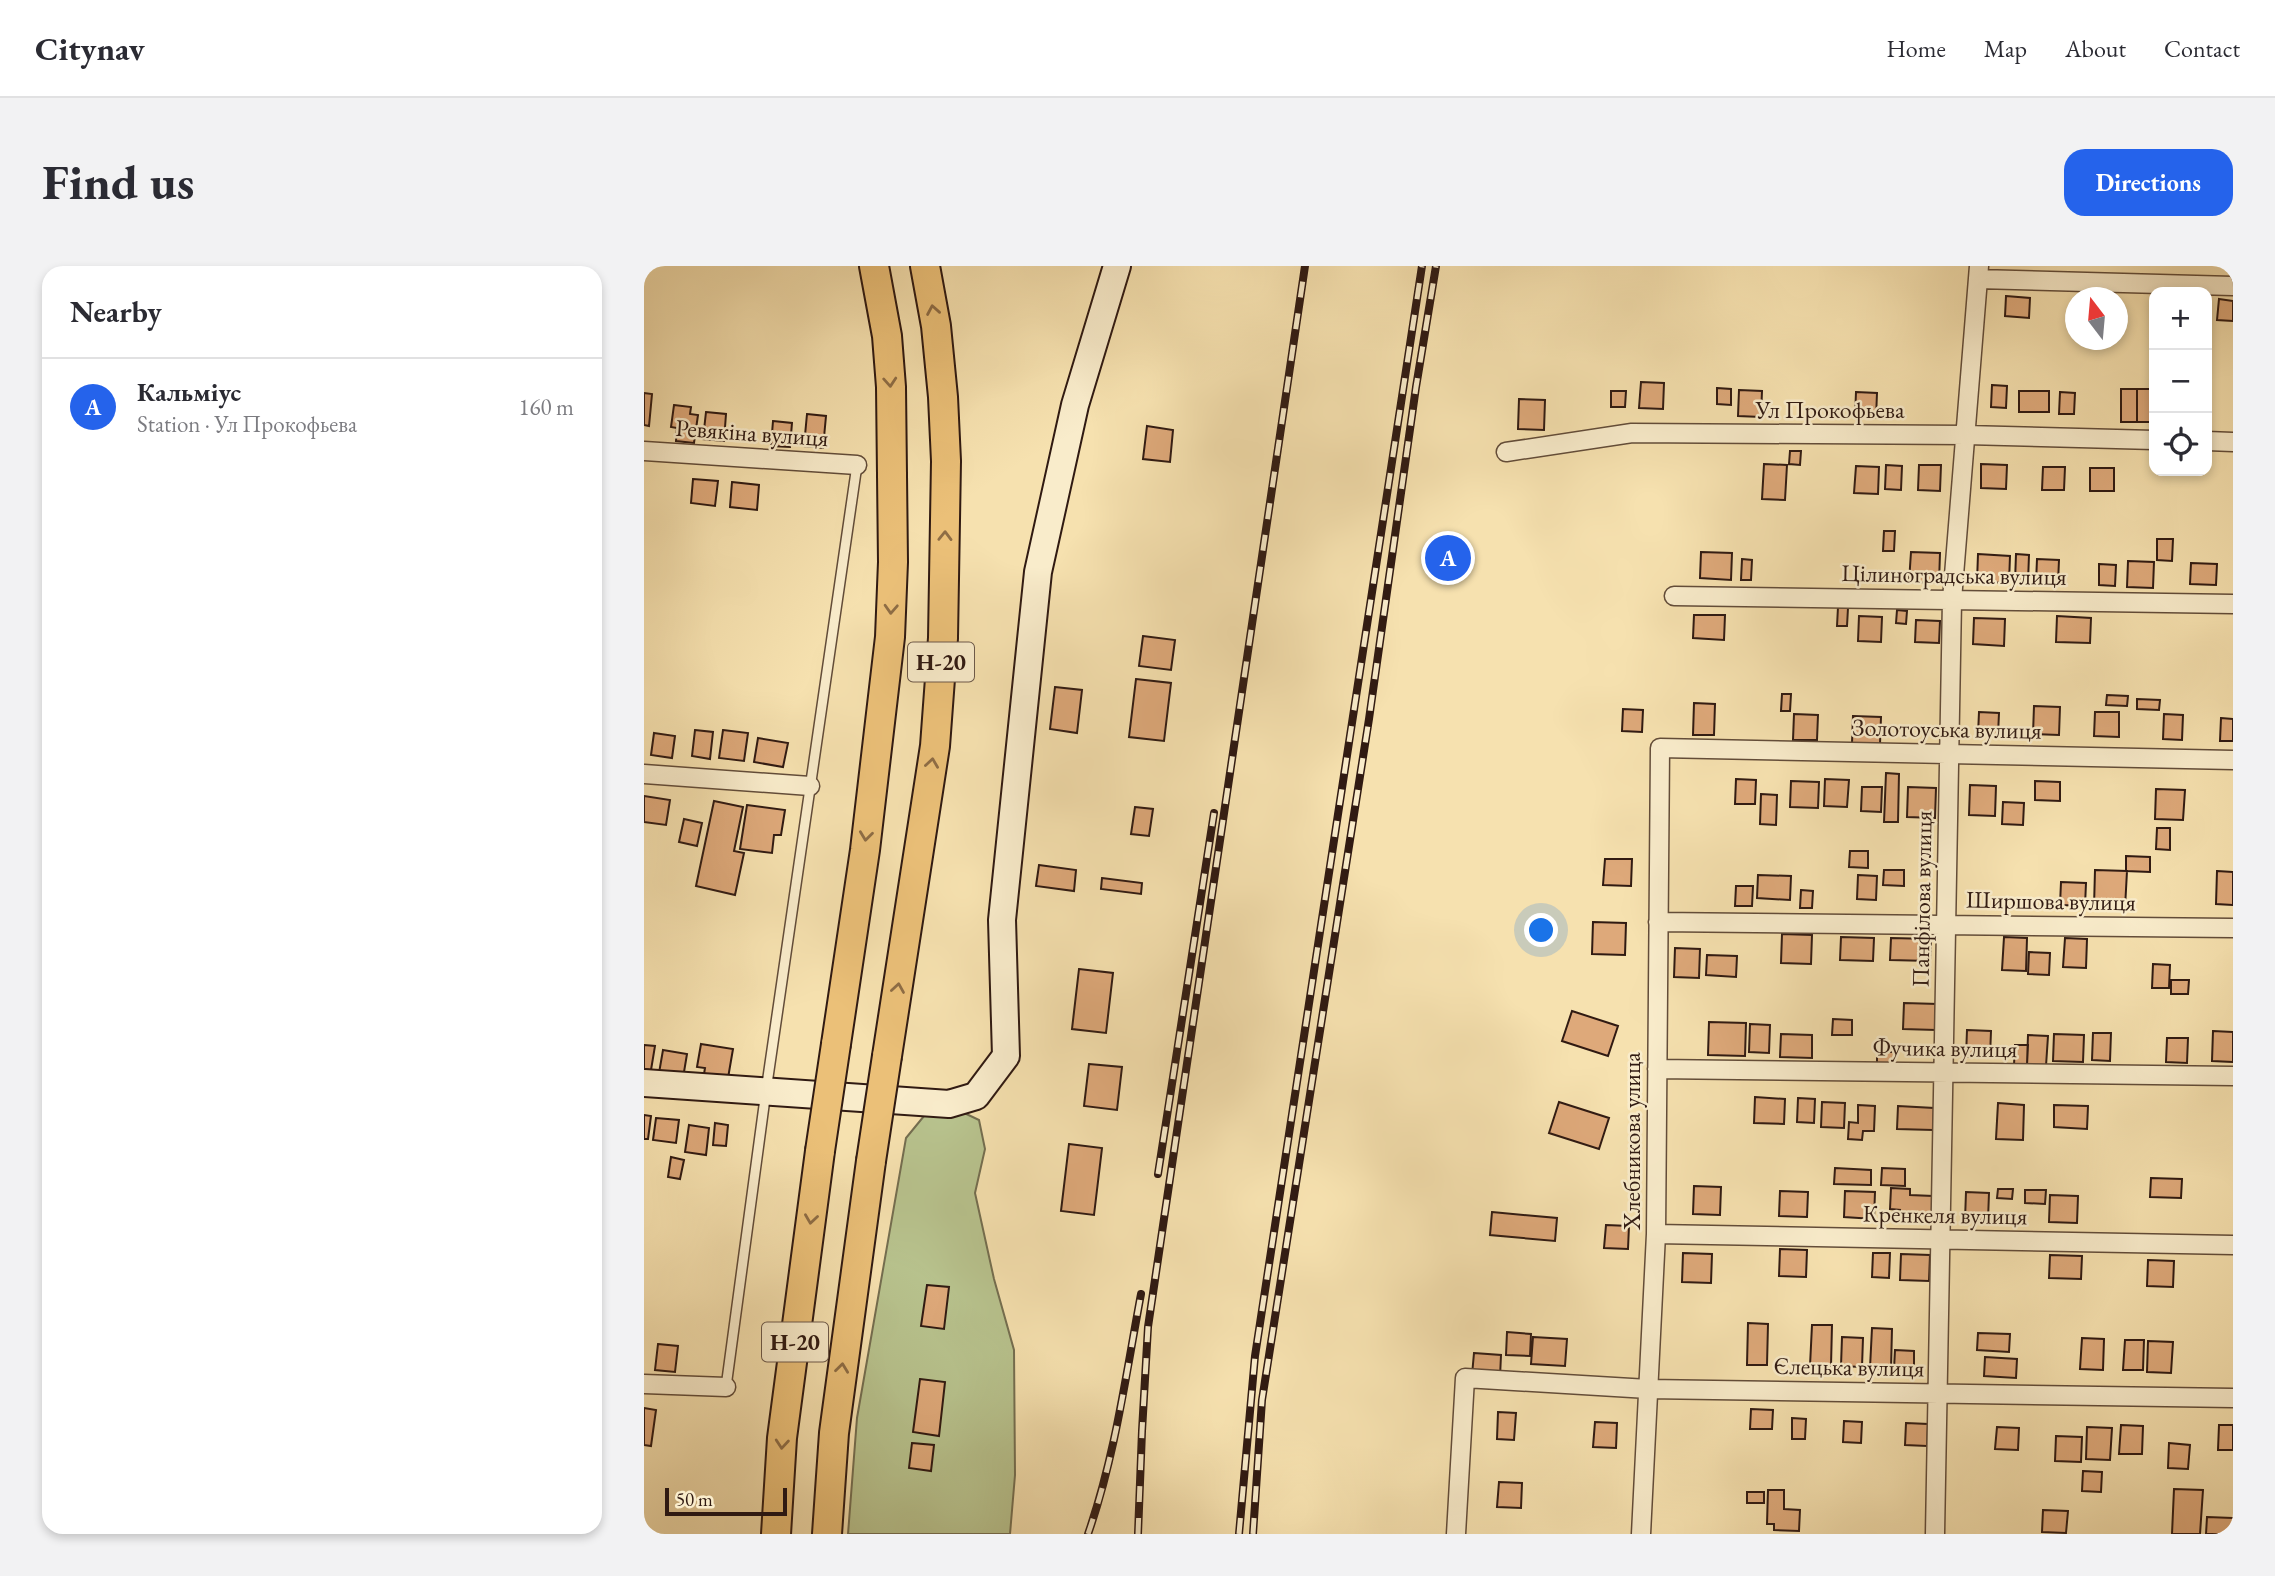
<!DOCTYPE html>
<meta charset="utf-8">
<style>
body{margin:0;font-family:"EB Garamond",serif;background:#f2f2f3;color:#2b2b33}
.controls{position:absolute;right:21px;top:21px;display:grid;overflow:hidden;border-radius:14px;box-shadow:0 4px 10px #0003}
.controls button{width:63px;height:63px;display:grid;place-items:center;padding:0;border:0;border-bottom:2px solid #e1e1e2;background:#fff;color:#2b2b33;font:35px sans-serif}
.compass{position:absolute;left:1421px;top:21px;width:63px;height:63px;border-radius:50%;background:#fff;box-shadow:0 4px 10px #0003;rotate:344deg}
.scale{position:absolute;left:21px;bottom:18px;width:122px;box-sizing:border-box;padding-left:7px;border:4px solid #301a12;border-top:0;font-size:19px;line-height:24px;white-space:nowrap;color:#301a12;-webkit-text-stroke:5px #f9eccb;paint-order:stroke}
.you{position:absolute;left:898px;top:665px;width:24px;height:24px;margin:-18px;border:5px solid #fff;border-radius:50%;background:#1a73e8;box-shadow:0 0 0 10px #1a73e833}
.badge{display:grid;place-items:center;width:46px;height:46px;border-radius:50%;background:#2563eb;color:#fff;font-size:23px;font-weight:700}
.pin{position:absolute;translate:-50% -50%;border:4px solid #fff;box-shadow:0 2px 7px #0006}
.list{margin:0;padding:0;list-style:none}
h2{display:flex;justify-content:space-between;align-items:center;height:91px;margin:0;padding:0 28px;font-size:30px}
h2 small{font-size:23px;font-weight:400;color:#7c7c81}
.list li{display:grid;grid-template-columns:46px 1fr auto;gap:21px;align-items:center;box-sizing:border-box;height:98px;padding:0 28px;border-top:2px solid #e1e1e2}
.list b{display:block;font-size:26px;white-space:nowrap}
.list p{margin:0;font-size:23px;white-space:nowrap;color:#7c7c81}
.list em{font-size:23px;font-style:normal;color:#7c7c81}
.icon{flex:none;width:38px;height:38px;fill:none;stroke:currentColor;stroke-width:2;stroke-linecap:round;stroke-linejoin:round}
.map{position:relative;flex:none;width:1589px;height:1268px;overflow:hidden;border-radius:21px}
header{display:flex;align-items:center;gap:42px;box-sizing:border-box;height:98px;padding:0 35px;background:#fff;border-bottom:2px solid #e1e1e2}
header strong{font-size:33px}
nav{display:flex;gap:38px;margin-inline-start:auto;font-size:24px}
.intro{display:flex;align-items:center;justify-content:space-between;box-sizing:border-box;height:168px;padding:0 42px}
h1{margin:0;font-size:49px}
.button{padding:18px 32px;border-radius:21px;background:#2563eb;color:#fff;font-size:24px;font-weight:700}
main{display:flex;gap:42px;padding:0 42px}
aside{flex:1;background:#fff;border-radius:21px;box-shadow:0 4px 10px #0003}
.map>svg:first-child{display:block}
.green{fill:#b8c38e;stroke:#746e50;stroke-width:2}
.building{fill:#dea97a;stroke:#301a12;stroke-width:2}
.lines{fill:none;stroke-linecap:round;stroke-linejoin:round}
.lane-casing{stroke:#624c39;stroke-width:12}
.street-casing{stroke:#624c39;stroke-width:21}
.secondary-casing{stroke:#301a12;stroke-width:30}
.primary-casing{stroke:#301a12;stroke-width:32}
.lane{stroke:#f9eccb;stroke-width:9}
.street{stroke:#f9eccb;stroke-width:18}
.secondary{stroke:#f9eccb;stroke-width:26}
.primary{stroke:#ebc078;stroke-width:28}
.rail-casing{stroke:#301a12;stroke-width:8}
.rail{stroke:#f9eccb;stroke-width:5;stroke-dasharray:16;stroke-linecap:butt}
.primary-bridge-casing{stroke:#301a12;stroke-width:32;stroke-linecap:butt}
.primary-bridge{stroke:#ebc078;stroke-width:28}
.oneway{stroke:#8e6d45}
.labels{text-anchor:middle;stroke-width:5;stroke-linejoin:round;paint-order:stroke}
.shield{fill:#f9eccb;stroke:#6c594a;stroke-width:2}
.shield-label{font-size:23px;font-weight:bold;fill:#301a12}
.street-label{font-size:24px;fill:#301a12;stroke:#f9eccb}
</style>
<header>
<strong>Citynav</strong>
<nav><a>Home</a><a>Map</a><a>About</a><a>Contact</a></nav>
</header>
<div class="intro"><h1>Find us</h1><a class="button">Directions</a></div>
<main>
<aside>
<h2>Nearby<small></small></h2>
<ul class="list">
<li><span class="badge">A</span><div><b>Кальміус</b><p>Station · Ул Прокофьева</p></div><em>160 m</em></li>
</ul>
</aside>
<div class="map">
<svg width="1589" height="1268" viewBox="0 0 1589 1268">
<rect width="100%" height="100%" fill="#f6e1af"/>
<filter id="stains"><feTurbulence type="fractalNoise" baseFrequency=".00286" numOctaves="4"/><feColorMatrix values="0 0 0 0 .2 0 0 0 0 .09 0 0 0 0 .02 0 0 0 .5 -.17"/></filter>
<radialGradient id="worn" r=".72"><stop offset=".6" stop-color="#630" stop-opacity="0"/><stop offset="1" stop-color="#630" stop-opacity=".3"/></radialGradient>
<path class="green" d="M314,844L335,854L341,883L331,927L350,1013L370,1084L371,1209L366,1268H204L213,1152L262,872L280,850Z"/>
<path class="building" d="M1362,30L1386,32L1385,52L1361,50Z
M1575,33L1589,35V55L1573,54Z
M997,116L1020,117L1019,143L995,142Z
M1348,119L1363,120L1362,142L1347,141Z
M1073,122L1087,123V139L1073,138Z
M1477,123H1493V156H1477Z
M1493,123H1510V156H1493Z
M1095,124L1118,125L1117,151L1094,150Z
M967,125H982L981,141H967Z
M1375,125H1405V146H1375Z
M1212,126L1233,127L1232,152L1211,151Z
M1416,126L1431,127L1430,148H1415Z
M0,127L8,128L5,160L0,159Z
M875,133L901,134L900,164L874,163Z
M30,139L47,141L46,148L54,149L50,177L32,175L33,162L27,161Z
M62,146L82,148L80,175L59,173Z
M163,148L182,150L179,182L160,180Z
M129,155L148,157L146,181L127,180Z
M503,160L529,164L526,196L499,193Z
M1146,185H1157L1156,199L1145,198Z
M1120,198L1143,199L1141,234L1118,233Z
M1337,198L1363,199L1362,223L1337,222Z
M1242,199L1258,200L1257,224L1241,223Z
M1275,199H1297L1296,225L1274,224Z
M1212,200L1235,201L1234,228L1210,227Z
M1399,201H1421L1420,224H1398Z
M1446,202H1470V225H1446Z
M49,213L74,215L71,240L47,237Z
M88,216L115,219L113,244L86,241Z
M1240,265H1251L1250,285H1239Z
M1513,273H1529L1528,295L1513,294Z
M1057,286L1088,287L1087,314L1056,312Z
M1267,286L1296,287L1295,317L1265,316Z
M1334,288L1366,290L1365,317L1333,316Z
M1372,288L1385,289L1384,316H1371Z
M1098,293L1108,294L1107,314H1097Z
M1393,293L1415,294L1414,317H1392Z
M1484,295L1510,296L1509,322L1483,321Z
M1547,297L1573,298L1572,319L1546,318Z
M1455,298L1472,299L1471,320L1455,319Z
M1194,341L1204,342L1203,360H1193Z
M1253,344L1263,345L1262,358L1252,357Z
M1050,349H1081L1080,374L1049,372Z
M1215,350L1238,351L1237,376L1214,375Z
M1413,350L1447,352L1446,377L1412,376Z
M1330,352L1361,353L1360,380L1329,378Z
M1272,354L1296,355L1295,377L1271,376Z
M499,370L531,374L527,404L495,400Z
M492,413L527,417L520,475L485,471Z
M411,421L438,424L433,467L406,463Z
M1138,428H1147L1146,445H1137Z
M1463,429L1484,430L1483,440L1462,439Z
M1493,433L1516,434L1515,444L1493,443Z
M1050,437L1071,438L1070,469H1049Z
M1390,440L1416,441L1415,469L1389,468Z
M979,443L999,444L998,466L978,465Z
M1335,446L1355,447L1354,469H1334Z
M1451,446H1475V471L1450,470Z
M1150,448L1174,449L1173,474H1149Z
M1520,448L1539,449L1538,474L1519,473Z
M1209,450L1237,451L1236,478L1208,477Z
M1577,452L1589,453V475H1576Z
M51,464L69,466L66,493L48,490Z
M79,464L104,467L100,495L75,492Z
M10,467L31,470L28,492L7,489Z
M114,472L144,477L139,501L110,496Z
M1242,507L1255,508L1254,556H1240Z
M1092,513L1112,514L1111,538H1091Z
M1181,513L1205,514L1203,541L1180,540Z
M1147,515L1175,516L1174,542L1146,541Z
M1391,515L1416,516V535L1391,534Z
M1326,519L1352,520L1351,550L1325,549Z
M1218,521H1238L1237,546L1217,545Z
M1264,521L1292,522L1291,552L1263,551Z
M1512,523L1541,524L1539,554L1511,553Z
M1117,528L1133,529L1132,559L1116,558Z
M0,530L26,534L22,559L0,556Z
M70,535L99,541L90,585L100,587L91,629L52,620Z
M1359,536L1380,537L1379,559L1358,558Z
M103,539L141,544L137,569H130L128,587L96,583Z
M491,541L509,543L505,570L487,568Z
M40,553L58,557L53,580L35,576Z
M1513,562H1526V584L1512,583Z
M1206,585H1224V602L1205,601Z
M1482,590L1506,591V606L1482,605Z
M961,593H988L987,620L959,619Z
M395,599L432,604L430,625L392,620Z
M1240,604H1260V620L1239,619Z
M1451,604L1483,605L1481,642L1450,641Z
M1573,605L1589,606V639L1572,638Z
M1114,609L1147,610L1146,634L1113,632Z
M1214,609L1233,610L1232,634L1213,633Z
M458,612L498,617L497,628L457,623Z
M1417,616L1442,617L1441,640L1416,639Z
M1092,620H1109L1108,640H1091Z
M1157,624L1169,625L1168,642H1156Z
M949,656L982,657L981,689L948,688Z
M1138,668L1168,669L1167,698L1137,697Z
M1197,671L1230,672L1229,695L1196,694Z
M1360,671L1383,672L1382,705L1358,704Z
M1247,672L1287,673L1286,695L1246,694Z
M1421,672L1443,673L1442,702L1419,701Z
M1031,682L1056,683L1055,712L1030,711Z
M1385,686L1406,687L1405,709L1384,708Z
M1063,689L1093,690L1092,711L1062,709Z
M1509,698L1526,699L1525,722H1508Z
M435,703L469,707L462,767L428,763Z
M1527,714H1545L1544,728H1527Z
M1260,737L1294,738L1292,764L1259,763Z
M928,745L974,760L964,790L918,775Z
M1189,753L1208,754V769H1188Z
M1065,756L1102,757L1101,790L1064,789Z
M1106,758L1126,759L1125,787L1105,786Z
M1323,764L1347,765L1346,791H1322Z
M1569,765L1589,766V796L1568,795Z
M1449,767H1467L1466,795L1448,794Z
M1137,768L1168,769V792L1136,791Z
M1410,768L1440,769L1439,796L1409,795Z
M1384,769L1404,770L1402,800L1383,799Z
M1523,772H1544L1543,797L1522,796Z
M57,778L89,783L84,812L60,808L61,802L53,801Z
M0,779L11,780L7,804L0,803Z
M1371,779H1384L1383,799H1370Z
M19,784L43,788L39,812L15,807Z
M1233,786H1251L1250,798H1233Z
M445,798L478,801L473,844L440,840Z
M1111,831L1141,833L1140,858L1110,857Z
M1154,832L1171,833L1170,857L1153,856Z
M915,836L965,852L955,883L905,867Z
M1178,836L1201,837L1200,862L1177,861Z
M1354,837L1380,839L1379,874L1352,873Z
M1214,839L1231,840L1230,865H1219L1218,874L1204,873L1205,856L1214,857Z
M1410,839L1444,840L1443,863L1410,861Z
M1254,840L1290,842L1289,864L1253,863Z
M0,849L7,850L4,873H0Z
M12,852L35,854L32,877L9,874Z
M71,857L84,859L82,880L69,879Z
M45,859L65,862L62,889L41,886Z
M425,878L458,882L450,949L417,945Z
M27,891L40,894L36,913L24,911Z
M1191,902L1227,904V919L1190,918Z
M1238,902L1261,903V920L1237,919Z
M1507,912L1538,913L1537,932L1506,931Z
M1050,920L1077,921L1076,949L1049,948Z
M1247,922L1266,923V929L1289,930L1288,955L1255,953L1256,944L1246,943Z
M1354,923H1369L1368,933L1353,932Z
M1381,924H1402L1401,938L1381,937Z
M1136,925L1164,926L1163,951L1135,950Z
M1201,925L1231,926L1230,953L1200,951Z
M1322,926L1345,927L1344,954H1321Z
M1406,929L1434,930L1433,957L1405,956Z
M848,946L913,952L911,975L846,969Z
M962,959L985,960L984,983L960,982Z
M1136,983L1163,984L1162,1011L1135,1010Z
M1039,987L1068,988L1067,1017L1038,1016Z
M1229,987H1246L1245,1012L1228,1011Z
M1257,988L1286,989L1285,1015L1256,1014Z
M1406,989L1438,990L1437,1013L1405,1012Z
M1504,994L1530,995L1529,1021L1503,1020Z
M283,1019L305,1021L300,1063L277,1060Z
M1104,1057L1124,1058L1123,1099H1103Z
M1168,1059H1188L1187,1100H1166Z
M1228,1062L1248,1063L1247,1103L1226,1102Z
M863,1066L887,1068L886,1090L862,1089Z
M1334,1067L1366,1068L1365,1086L1333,1084Z
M889,1071L923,1073L921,1100L887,1098Z
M1198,1071L1219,1072L1218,1101L1197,1100Z
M1438,1072L1460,1073L1459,1104L1436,1103Z
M1481,1074H1500L1499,1104H1479Z
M1504,1075L1529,1076L1527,1107L1503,1106Z
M14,1078L34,1080L31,1106L11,1104Z
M1251,1084L1270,1085V1104L1250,1103Z
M830,1087L857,1089L856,1111L828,1109Z
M1341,1091L1373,1093L1372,1112L1340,1110Z
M276,1113L301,1116L295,1170L269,1166Z
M0,1142L12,1144L7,1180L0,1179Z
M1107,1143L1129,1144L1128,1163H1106Z
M854,1146L872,1147L870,1174L853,1173Z
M1148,1152L1162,1153L1161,1173H1148Z
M1200,1155L1218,1156L1217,1177L1199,1176Z
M951,1156L973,1157L972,1182L949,1181Z
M1262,1157L1284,1158L1283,1180L1261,1179Z
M1477,1159L1499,1160L1498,1188H1475Z
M1575,1159H1589V1184H1574Z
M1353,1161L1375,1162L1374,1184L1351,1183Z
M1443,1161L1468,1162L1466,1194L1442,1193Z
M1412,1170L1438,1171L1437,1196L1411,1195Z
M268,1177L290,1179L287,1205L265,1202Z
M1525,1177L1546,1179L1544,1203L1524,1202Z
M1439,1205L1458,1206L1457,1226L1438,1225Z
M855,1216L878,1217L877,1242L853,1241Z
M1530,1223L1559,1224L1556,1268H1528Z
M1124,1224H1140V1243L1156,1244L1155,1265L1130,1264V1258H1123Z
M1103,1226H1120V1237H1103Z
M1399,1244L1424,1245L1422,1267L1398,1266Z
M1563,1251L1589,1252V1268H1562Z"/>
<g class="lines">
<defs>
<path id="lane" d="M82,1121L122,825L213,199"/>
<path id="street" d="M1334,13L1589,20
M1563,175L1589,176
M0,185L213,199
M862,186L988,167L1322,169L1510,174
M1030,330L1589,338
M0,508L166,520
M1014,656L1589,662
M1013,803L1589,810
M1012,968L1589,979
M0,1118L82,1121
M812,1268L821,1112L1004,1123L1589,1132
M997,1268L1012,968L1016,482L1589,494
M1291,1268L1308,334L1335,0"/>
<path id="secondary" d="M0,817L305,838L332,830L362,790L358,654L394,306L431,139L473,0"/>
<path id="primary" d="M192,778L221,584L246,371L249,296L247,121L243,70L230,0
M243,790L291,480L299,372L302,195L299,131L292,60L281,0
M132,1268L138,1172L176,885
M183,1268L190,1167L227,895"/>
</defs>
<use href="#lane" class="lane-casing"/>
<use href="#street" class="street-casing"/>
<use href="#secondary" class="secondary-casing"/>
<use href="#primary" class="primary-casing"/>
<use href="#lane" class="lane"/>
<use href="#street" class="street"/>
<use href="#secondary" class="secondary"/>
<use href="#primary" class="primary"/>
<defs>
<path id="rail" d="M514,908L570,547
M444,1268C471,1191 482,1108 497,1028
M494,1268L498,1165L504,1061L661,0
M595,1268L611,1090L778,0
M609,1268L618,1134L725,453L772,121L792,0"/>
</defs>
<use href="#rail" class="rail-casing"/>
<use href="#rail" class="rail"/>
<defs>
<path id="primary-bridge" d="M176,885L192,778
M227,895L243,790"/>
</defs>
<use href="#primary-bridge" class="primary-bridge-casing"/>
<use href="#primary-bridge" class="primary-bridge"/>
</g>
<defs><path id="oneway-chevron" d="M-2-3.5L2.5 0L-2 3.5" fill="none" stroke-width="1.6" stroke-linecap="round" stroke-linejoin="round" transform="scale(1.75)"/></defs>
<g class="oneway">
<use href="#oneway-chevron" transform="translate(289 44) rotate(-100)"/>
<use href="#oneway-chevron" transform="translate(246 116) rotate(86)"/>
<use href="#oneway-chevron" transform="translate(301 270) rotate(-89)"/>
<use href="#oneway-chevron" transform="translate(247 343) rotate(93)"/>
<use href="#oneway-chevron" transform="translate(288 497) rotate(-82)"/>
<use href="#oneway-chevron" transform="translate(222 570) rotate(97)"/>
<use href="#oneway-chevron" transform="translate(254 722) rotate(-81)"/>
<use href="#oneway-chevron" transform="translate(167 953) rotate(98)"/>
<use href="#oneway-chevron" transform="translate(198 1102) rotate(-83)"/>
<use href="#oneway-chevron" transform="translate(138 1178) rotate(95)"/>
</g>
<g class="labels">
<g class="shield">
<rect x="264" y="376.5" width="66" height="39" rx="5"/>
<rect x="118" y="1056.5" width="66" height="39" rx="5"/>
</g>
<g class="shield-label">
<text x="297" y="404">Н-20</text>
<text x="151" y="1084">Н-20</text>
</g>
<g class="street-label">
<text x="1186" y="152">Ул Прокофьева</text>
<text transform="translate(108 167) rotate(4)" y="8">Ревякiна вулиця</text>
<text transform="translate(1310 309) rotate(1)" y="8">Цілиноградська вулиця</text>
<text transform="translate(1303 463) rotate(1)" y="8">Золотоуська вулиця</text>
<text transform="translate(1278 633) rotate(-89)" y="8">Панфілова вулиця</text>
<text transform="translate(1407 635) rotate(1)" y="8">Ширшова вулиця</text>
<text transform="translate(1301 782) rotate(1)" y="8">Фучика вулиця</text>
<text transform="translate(988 875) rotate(-90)" y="8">Хлебникова улица</text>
<text transform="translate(1301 949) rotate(1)" y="8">Кренкеля вулиця</text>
<text transform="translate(1205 1101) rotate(1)" y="8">Єлецька вулиця</text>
</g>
</g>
<rect width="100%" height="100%" filter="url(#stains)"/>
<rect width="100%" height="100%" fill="url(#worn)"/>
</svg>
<div class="controls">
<button>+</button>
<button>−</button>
<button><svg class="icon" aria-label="locate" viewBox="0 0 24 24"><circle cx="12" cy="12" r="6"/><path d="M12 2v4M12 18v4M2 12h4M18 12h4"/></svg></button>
</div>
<svg class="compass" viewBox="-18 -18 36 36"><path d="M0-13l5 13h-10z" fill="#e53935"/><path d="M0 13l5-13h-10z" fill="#7c7c81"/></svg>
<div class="scale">50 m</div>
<div class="you"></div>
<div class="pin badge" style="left:804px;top:292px">A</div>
</div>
</main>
